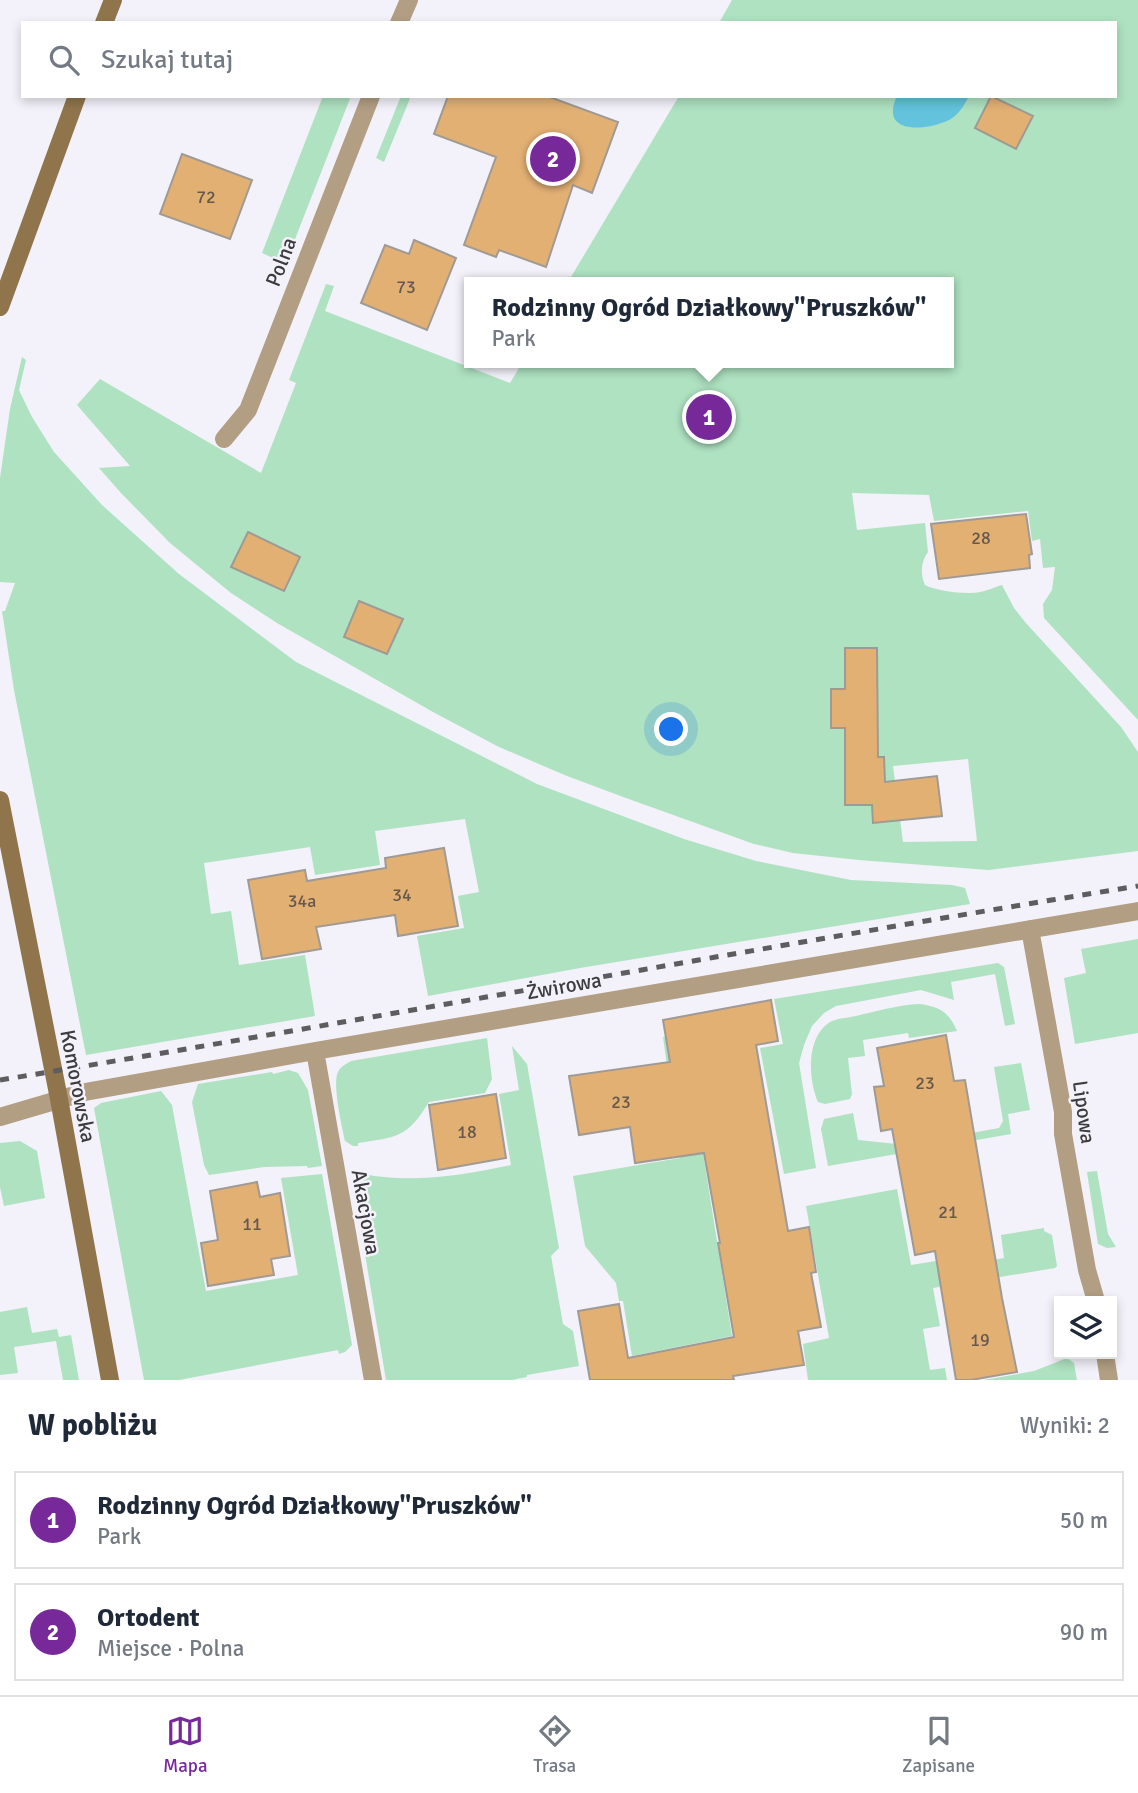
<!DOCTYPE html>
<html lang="pl">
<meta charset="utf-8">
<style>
body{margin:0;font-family:Signika,sans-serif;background:#f2f2f3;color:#1f2937}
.controls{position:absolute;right:21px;bottom:21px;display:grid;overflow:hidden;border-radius:0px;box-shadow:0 4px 10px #0003}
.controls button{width:63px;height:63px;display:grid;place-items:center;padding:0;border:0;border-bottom:2px solid #e0e1e3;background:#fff;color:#1f2937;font:35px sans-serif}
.you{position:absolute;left:672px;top:730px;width:24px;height:24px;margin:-18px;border:5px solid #fff;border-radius:50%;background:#1a73e8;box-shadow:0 0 0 10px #1a73e833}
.badge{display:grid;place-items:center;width:46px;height:46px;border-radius:50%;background:#77299a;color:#fff;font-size:23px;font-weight:700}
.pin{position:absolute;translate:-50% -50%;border:4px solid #fff;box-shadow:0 2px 7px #0006}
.popup{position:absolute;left:464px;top:277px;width:490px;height:91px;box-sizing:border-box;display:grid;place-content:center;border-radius:0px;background:#fff;filter:drop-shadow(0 2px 5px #0005);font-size:23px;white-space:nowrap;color:#747a83}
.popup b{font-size:26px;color:#1f2937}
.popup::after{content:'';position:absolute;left:50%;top:100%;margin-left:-14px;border:14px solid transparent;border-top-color:#fff}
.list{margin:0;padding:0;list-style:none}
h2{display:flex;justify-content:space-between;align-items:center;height:91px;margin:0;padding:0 28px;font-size:30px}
h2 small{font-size:23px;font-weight:400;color:#747a83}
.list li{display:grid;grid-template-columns:46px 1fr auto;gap:21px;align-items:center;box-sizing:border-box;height:98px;margin:0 14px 14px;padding:0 14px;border:2px solid #e0e1e3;border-radius:0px}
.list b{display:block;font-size:26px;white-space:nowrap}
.list p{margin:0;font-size:23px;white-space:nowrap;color:#747a83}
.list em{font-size:23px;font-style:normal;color:#747a83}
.icon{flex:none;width:38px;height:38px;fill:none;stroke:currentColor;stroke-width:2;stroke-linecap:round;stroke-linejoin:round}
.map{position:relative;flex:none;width:1138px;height:1380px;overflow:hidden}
.search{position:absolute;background:#fff;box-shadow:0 4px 10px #0003;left:21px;right:21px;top:21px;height:77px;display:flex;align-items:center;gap:18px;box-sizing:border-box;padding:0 24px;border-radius:0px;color:#747a83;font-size:26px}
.sheet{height:315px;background:#fff}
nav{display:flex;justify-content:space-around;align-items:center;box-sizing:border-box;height:98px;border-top:2px solid #e0e1e3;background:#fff;font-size:19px;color:#747a83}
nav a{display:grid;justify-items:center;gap:4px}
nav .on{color:#77299a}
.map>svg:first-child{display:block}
.green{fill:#aee2c1;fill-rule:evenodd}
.water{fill:#63c3dc}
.building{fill:#e3b074;stroke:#9f9a94;stroke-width:2}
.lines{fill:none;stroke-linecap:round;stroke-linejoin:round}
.street{stroke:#b19e83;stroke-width:18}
.secondary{stroke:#90754c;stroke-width:18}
.rail{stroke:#5d5c5f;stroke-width:5;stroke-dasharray:9 9;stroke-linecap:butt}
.labels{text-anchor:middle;stroke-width:5;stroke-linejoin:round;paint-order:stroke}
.number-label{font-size:18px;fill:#66584c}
.street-label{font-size:21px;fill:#3c3b3e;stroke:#f3f1f9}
</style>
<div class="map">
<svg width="1138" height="1380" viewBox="0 0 1138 1380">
<rect width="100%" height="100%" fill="#f3f1f9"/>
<path class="green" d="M732,0H1138V720L1044,618L1043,604L1052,590L1055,567L1043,568L1040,539L1032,541L1028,511L934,521L929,495L852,493L857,530L925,523L928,552C921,561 920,574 925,585C936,591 967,595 980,592C987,591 995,587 1002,585L1014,608L1025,622L1121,727L1138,752V851L989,870L859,860L793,853L754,844L626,798L567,776L499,747L433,712L277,623L231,593L170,543L121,493L99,468L130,466L77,405L100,379L261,473L296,383L289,380L326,284L334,286L325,311L510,383L522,363H949V282H568L679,96H1115V23H719ZM968,759L977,841L903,842L893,766Z
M323,96H351L288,257L280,261L262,253Z
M401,96H411L384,162L376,158Z
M22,357L26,360L19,390L32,417L54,452L102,505L179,574L296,662L537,784L684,839L756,861L851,880L952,885L965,888L970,904L580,968L428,996L417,936L464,928L458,896L479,892L465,819L375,831L380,865L315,875L310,847L204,863L211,914L231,911L239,965L305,955L315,1016L86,1055L14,690L2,611H5L15,583L0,582V478L10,409Z
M1138,939V1033L1075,1044L1064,978L1086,973L1081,949Z
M998,963L1004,967L1015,1024L1005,1026L995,974L951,982L954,1000L921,990L836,1006L824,1013L812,1026L804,1045L799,1063L816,1168L784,1174L760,1048L783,1044L774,999Z
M920,1004C940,1007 949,1012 957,1031L909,1038L908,1033L863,1040L865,1056L848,1058L852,1094L850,1099L825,1104L818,1102C808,1079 806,1037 830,1022C837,1018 848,1018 856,1016C877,1011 898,1005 920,1004Z
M684,1033L732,1336L632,1356L623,1301H619L616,1283L585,1246L573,1176L680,1158L663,1037Z
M487,1038L492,1079L485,1093L429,1102C407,1138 397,1137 358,1143V1146H353L345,1141C342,1127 332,1084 338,1072C340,1067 346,1064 351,1061Z
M512,1046L527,1064L559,1248L551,1256L563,1324L573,1331L579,1366L527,1375V1377L512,1380H386L353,1182L358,1175L363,1174C413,1184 462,1175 511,1165L499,1094L519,1090Z
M1021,1063L1030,1110L1008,1114L1011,1134L828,1166L821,1129L824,1119L853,1113L858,1140L906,1145L999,1128L1003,1121L994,1067Z
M289,1070L298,1073L308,1090L322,1166L308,1168L307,1166L264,1167L209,1175L204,1165L192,1102L198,1084L272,1072L273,1074Z
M161,1091L172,1105L206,1291L298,1275L281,1178L322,1174L352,1345L345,1352L339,1354L338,1350L179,1380H144L94,1108L101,1103Z
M20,1141L37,1151L45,1198L4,1206L0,1187V1143Z
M1097,1171L1108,1234L1116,1247L1107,1248L1098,1244L1087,1172Z
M897,1189L911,1265L974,1255L976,1263L1004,1258L1001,1235L1044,1228V1231L1052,1235L1057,1266L1055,1268L933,1288L940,1326L923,1329L930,1370L945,1368L947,1380H808L803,1344L829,1338L806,1206Z
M27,1307L32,1333L57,1329L59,1337L71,1335L79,1380H63L56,1341L14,1347L18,1373L0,1375V1312Z
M1067,1358L1074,1363L1077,1380H984L1034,1371Z"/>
<path class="water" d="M897,96H969C964,106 957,117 947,121C924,131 879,134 897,96Z"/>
<path class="building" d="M448,96H547L618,122L592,193L573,185L546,267L499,250L496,257L464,245L496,157L434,134Z
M991,96L1033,116L1016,149L975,128Z
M182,154L252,180L230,239L160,214Z
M414,240L456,258L427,330L361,303L385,245L409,254Z
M1026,514L1032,554L1029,555L1030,568L939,579L931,524Z
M248,532L300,557L284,591L231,567Z
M359,601L403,619L387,654L344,637Z
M845,648H877L878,757H884L885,782L937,776L942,816L873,823L872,805H845V728H831V689H845Z
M444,848L458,926L398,936L395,915L316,927L321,949L262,959L248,880L305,870L307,881L386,868L385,858Z
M771,1000L778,1041L756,1045L788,1231L809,1227L816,1272L811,1273L821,1327L798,1331L804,1365L733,1376L734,1380H590L578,1311L619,1304L628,1358L734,1337L718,1243H720L704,1153L635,1163L630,1127L579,1135L569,1076L670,1062L663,1020Z
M946,1035L954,1081L965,1080L1002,1298L1017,1372L971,1380H956L935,1251L915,1255L892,1129L881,1131L874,1087L884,1086L877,1048Z
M496,1094L506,1158L438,1170L429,1105Z
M257,1182L260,1197L280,1193L290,1256L271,1259L274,1275L208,1286L201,1243L218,1240L210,1191Z"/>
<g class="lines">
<path class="street" d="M399,23L409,0
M224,439L248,410L371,96
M1030,929L1063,1112V1134L1087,1270L1096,1301
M315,1051L373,1380
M0,1117L85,1092L315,1051L1138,911
M1105,1354L1109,1380"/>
<path class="secondary" d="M104,23L113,0
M0,307L77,96
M0,800L59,1099L110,1380"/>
<path class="rail" d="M0,1080C380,1018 758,947 1138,886"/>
</g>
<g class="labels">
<g class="number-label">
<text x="206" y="203">72</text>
<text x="406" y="293">73</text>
<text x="981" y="544">28</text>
<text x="402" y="901">34</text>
<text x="302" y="907">34a</text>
<text x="925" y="1089">23</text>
<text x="621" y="1108">23</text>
<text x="467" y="1138">18</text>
<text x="948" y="1218">21</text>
<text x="252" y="1230">11</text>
<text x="980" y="1346">19</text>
</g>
<g class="street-label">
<text transform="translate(281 262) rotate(-69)" y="7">Polna</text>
<text transform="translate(564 986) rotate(-10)" y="7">Żwirowa</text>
<text transform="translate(78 1086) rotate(79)" y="7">Komorowska</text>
<text transform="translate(1084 1112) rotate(82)" y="7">Lipowa</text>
<text transform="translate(366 1212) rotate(80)" y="7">Akacjowa</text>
</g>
</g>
</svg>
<div class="controls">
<button><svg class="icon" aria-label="layers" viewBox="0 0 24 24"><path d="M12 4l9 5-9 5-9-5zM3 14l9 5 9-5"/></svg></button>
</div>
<div class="you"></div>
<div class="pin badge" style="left:709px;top:417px">1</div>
<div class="popup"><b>Rodzinny Ogród Działkowy&quot;Pruszków&quot;</b>Park</div>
<div class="pin badge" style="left:553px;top:159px">2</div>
<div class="search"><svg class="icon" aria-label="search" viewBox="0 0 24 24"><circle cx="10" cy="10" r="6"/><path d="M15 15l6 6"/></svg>Szukaj tutaj</div>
</div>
<section class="sheet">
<h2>W pobliżu<small>Wyniki: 2</small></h2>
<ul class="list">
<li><span class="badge">1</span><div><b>Rodzinny Ogród Działkowy&quot;Pruszków&quot;</b><p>Park</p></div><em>50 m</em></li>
<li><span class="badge">2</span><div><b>Ortodent</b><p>Miejsce · Polna</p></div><em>90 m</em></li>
</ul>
</section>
<nav>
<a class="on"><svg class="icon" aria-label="map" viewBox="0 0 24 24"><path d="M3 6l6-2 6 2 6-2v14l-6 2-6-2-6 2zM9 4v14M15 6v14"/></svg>Mapa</a>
<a><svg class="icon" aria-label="directions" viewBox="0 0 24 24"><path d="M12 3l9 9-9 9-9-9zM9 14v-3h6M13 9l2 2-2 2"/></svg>Trasa</a>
<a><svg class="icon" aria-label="saved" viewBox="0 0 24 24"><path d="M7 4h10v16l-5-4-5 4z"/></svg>Zapisane</a>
</nav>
